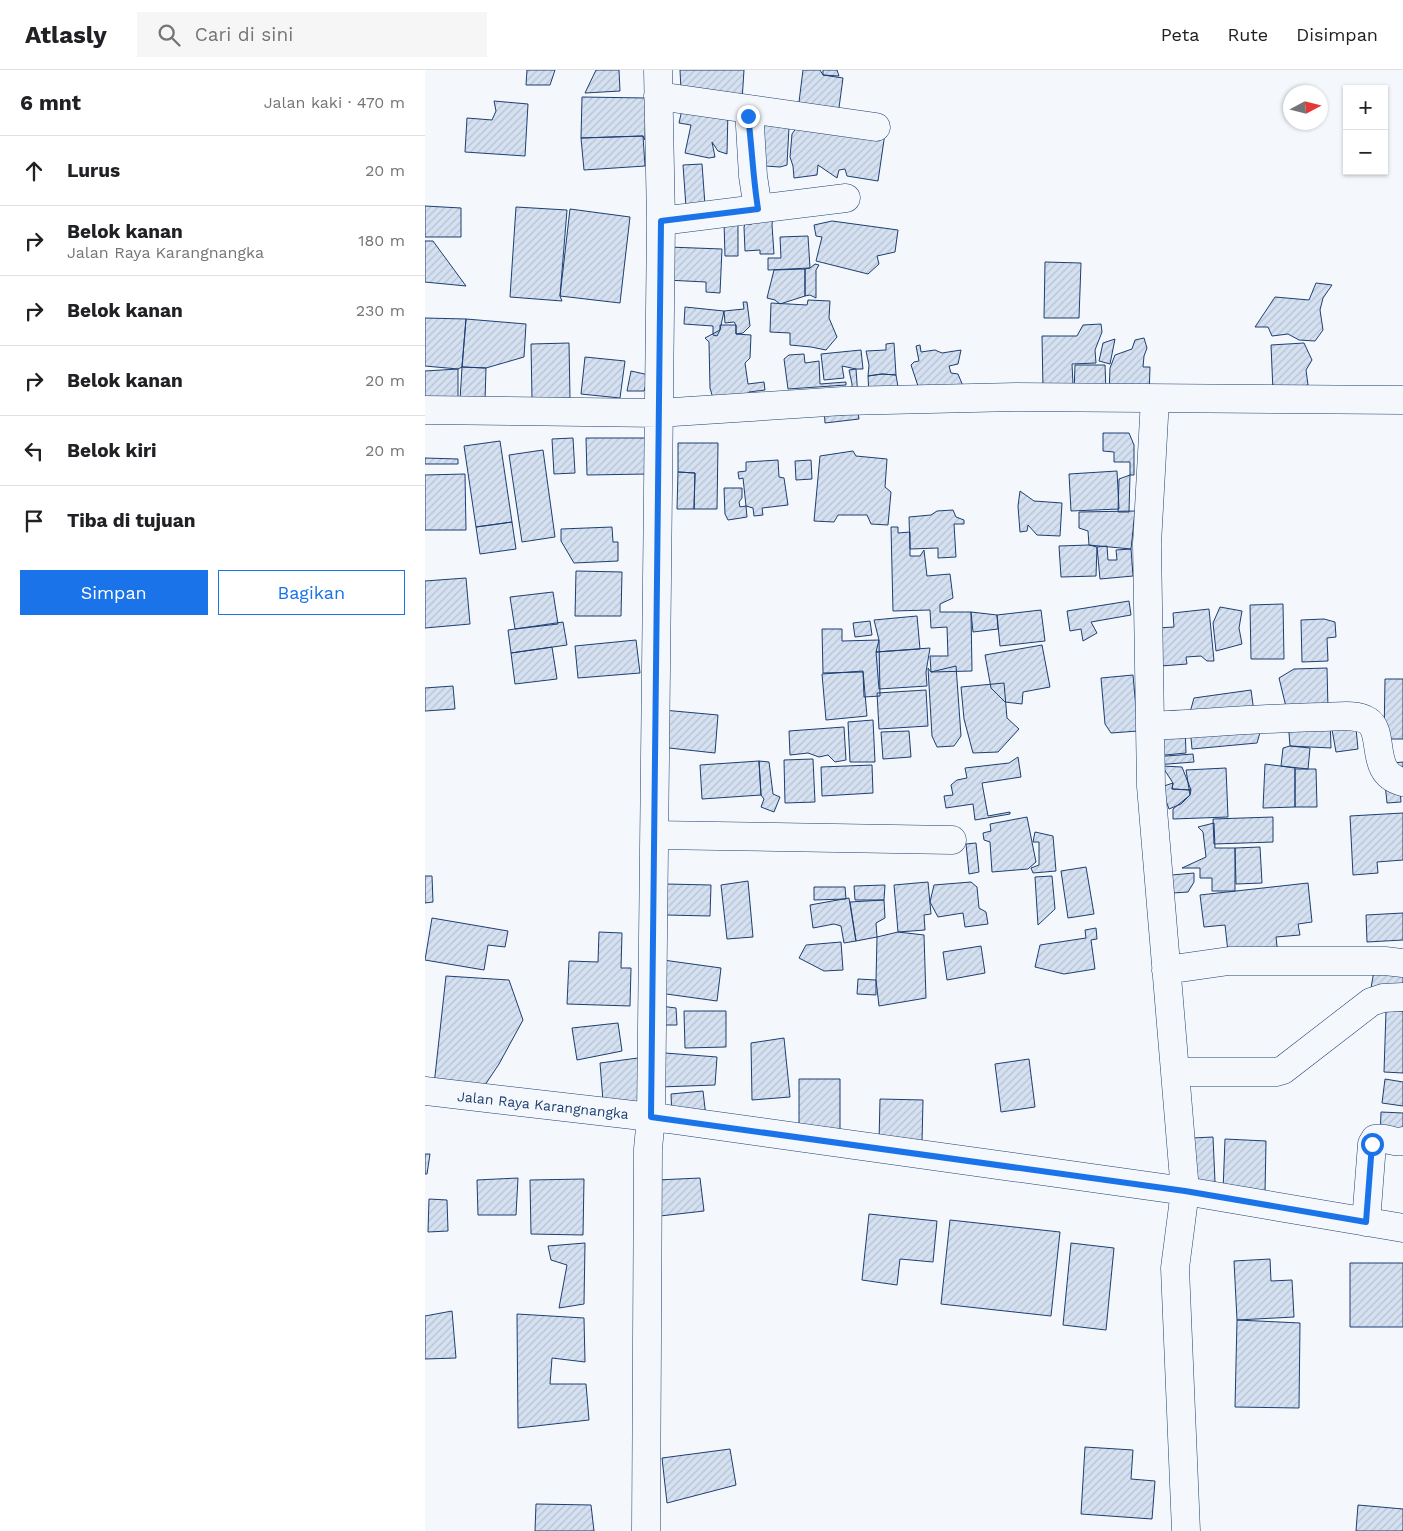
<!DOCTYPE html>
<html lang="id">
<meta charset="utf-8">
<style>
body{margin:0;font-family:"Work Sans",sans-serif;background:#f6f6f6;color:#202124}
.controls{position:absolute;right:15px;top:15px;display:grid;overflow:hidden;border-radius:0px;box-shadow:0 1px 4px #0004}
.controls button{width:45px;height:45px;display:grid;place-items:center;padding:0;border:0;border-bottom:1px solid #e0e0e0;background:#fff;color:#202124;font:25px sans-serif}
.compass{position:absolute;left:858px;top:15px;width:45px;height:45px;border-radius:50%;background:#fff;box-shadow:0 1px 4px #0004;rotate:83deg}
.stop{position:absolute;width:15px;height:15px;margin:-11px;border:4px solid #1a73e8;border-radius:50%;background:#fff}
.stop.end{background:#1a73e8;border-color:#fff;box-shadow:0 1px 5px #0008}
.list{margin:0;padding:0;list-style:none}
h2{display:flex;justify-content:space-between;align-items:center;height:65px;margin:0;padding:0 20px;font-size:21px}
h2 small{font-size:16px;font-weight:400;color:#757577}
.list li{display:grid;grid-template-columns:32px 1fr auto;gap:15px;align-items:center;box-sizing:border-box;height:70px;padding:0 20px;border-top:1px solid #e0e0e0}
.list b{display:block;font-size:19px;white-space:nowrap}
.list p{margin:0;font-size:16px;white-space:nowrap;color:#757577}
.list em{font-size:16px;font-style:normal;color:#757577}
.actions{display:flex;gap:10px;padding:15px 20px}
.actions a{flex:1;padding:11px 0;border:1px solid #1a73e8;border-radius:0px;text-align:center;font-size:18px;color:#1a73e8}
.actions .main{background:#1a73e8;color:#fff}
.icon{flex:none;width:28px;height:28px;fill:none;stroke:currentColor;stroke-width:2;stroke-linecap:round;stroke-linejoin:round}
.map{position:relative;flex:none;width:978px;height:1461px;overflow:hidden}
header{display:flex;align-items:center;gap:30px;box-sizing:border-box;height:70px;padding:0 25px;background:#fff;border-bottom:1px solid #e0e0e0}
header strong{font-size:24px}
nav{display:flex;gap:28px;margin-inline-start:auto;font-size:18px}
.search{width:350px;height:45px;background:#f6f6f6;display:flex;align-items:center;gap:12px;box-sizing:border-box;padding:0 18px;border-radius:0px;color:#757577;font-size:19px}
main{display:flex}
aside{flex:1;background:#fff}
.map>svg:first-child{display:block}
.building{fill:url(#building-hatch);stroke:#1d3f73}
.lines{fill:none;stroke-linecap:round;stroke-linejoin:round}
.minor-casing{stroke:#1d3f73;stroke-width:29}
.minor{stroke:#f4f7fb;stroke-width:28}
.route{stroke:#1a73e8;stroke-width:6}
.labels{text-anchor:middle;stroke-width:4;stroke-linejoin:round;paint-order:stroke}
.street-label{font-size:14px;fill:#1d3f73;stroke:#f4f7fb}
</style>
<header>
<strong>Atlasly</strong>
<div class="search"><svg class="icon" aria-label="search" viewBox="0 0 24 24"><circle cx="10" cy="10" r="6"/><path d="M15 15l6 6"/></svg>Cari di sini</div>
<nav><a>Peta</a><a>Rute</a><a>Disimpan</a></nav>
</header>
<main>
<aside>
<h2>6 mnt<small>Jalan kaki · 470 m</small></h2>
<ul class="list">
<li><svg class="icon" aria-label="ahead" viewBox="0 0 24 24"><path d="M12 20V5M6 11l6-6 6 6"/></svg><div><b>Lurus</b></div><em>20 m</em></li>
<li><svg class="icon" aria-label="right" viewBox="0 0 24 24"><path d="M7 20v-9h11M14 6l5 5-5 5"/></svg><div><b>Belok kanan</b><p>Jalan Raya Karangnangka</p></div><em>180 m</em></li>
<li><svg class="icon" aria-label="right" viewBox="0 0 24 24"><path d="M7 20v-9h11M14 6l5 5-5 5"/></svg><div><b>Belok kanan</b></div><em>230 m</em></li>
<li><svg class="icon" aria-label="right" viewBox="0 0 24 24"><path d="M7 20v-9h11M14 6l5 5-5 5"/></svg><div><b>Belok kanan</b></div><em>20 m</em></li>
<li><svg class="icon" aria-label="left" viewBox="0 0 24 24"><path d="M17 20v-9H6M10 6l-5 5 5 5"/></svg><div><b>Belok kiri</b></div><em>20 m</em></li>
<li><svg class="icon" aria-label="arrive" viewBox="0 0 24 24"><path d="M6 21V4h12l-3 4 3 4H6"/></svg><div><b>Tiba di tujuan</b></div></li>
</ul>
<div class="actions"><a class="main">Simpan</a><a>Bagikan</a></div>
</aside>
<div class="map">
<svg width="978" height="1461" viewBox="0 0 978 1461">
<defs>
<pattern id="building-hatch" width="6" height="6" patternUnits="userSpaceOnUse" patternTransform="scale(1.25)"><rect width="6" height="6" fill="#d5e0f0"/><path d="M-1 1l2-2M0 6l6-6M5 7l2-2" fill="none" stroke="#b6c1d1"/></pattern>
</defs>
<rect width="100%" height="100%" fill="#f4f7fb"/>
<path class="building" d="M102,0H130L125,15H101Z
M171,0H194L195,21L160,23Z
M255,0H319L317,31L256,20Z
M378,0H395L398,5L418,8L413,45L373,40Z
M398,0H412L414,6L398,5Z
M157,27L221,28L220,70L218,66L156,68Z
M69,31L103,34L100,86L40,82L42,48L67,50L71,41Z
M258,35L303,39L302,84L293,81L287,72L290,87L284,88L260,83L266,55L254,53Z
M374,54L460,63L453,111L422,106L420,99L414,100L412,108L393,95L392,105L369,108L368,96L365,87L367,64Z
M336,55L364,57L362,95L355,97L340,96Z
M218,66L220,96L159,100L156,68Z
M277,94L280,135L261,137L258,95Z
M0,136L36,138V167H0Z
M91,137L142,140L135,226L137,231L85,227Z
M145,139L205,147L195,233L135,226Z
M348,145L347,155L349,184H335V180L320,181L319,157L320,154H327L328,148Z
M313,151V186H300L299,152Z
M407,151L473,160L470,182L452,186L454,194L443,204L391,191L397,167L391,166L389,155Z
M383,166L385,198L343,200V188H356L355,167Z
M0,171H8L41,216L0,212Z
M243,177L297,179L295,223L281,222V212L241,210Z
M620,192L656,193L654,248H619Z
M390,194L394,195L391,200V228L385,225L380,226V199L385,198Z
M380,199V226L355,234L350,230L342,228L349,200Z
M891,213L907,215L898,228L895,240L898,260L890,271L874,270L863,264L847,266L843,257H830L850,227L884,230Z
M383,230L405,231L404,248L412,267L401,280L386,277L365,275V263L345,262L346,233L382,235Z
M318,232H322L325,256L318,263L311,264V255L309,252L300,253L299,241L319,239Z
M260,237L299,241L295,260L292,266L288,265V256L259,254Z
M0,248L41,249L37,297L33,299L0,296Z
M41,249L101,254L99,287L61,298L37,297Z
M676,254L677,262L670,280L671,293L647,294L648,314L618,319L617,266H652L658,255Z
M295,255H311V264L326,265L325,288L320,293L323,314L339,312L340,320L324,322L326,329L291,328L287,325L285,318L284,272L280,268L295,260Z
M719,268L722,278L719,286L718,297H725L724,326L684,324L685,298L690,285L707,279L710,270Z
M690,269L685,294L674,291L678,273Z
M144,273L145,328L107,329L106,274Z
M469,273L471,305L457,304L443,306L444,295L441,281L461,280V274Z
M879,273L887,290L881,300L883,315L848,321L846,275Z
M495,275L496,282L510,280L517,283L536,280L533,294L524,296L526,303L533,304L540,321L494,319L486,295L489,292L494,291L491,276Z
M436,280L438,299H431L417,296L419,308L399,310L396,284Z
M379,284L380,293L394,291L395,314L421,312V315L363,319L359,289L364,285Z
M160,287L200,291L195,328L156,324Z
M650,295H680L681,321L649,322Z
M37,297L61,298L60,331L35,330Z
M33,299V332H0V301Z
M431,299L433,327H427V314L424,300Z
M206,301L224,305L219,321H202Z
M457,304L471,305L473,317L444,326L443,306Z
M414,336L415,345L433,343L434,349L400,353L399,338Z
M678,363H704L709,375V405H705V392H689V382L678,381Z
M148,368L150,403L129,404L127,369Z
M161,368H222V404L162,405Z
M75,371L87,452L51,457L39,376Z
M253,373H293L292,439H269L270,403L253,402Z
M118,380L130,467L97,472L84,385Z
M428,381L431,386L462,389L460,417L466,422L463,455L446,454L442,445H413L409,452L389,451L395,386Z
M0,388L33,389V394H0Z
M353,390L354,407L359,408L363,435L337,438L338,445L329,446L328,438L321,436L318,408L314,409L313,402L321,401V392Z
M386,390L387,409L371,410L370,391Z
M692,401L694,439L646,441L644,404Z
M253,402L270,403L269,439H252Z
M40,404L41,460H0V405Z
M705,405L704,442H693L694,409Z
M299,418H317V428L314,432L315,437L321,436L322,447L303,450L300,444Z
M595,421L609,431L637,433L635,466L612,465L603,455L602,461L595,462L593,436Z
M528,440L531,447L539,450V454H529L531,487L513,488V478L485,479L484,447L506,445L512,441Z
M710,441L706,479L664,475L663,461L654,458V442Z
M87,452L91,479L55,484L51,457Z
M187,457L188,472H193V491L149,493L136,471V459Z
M466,457H473V463L485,462V486H495L499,480L502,506L525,504L528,528L515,534V542H546L547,601L506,602L505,586H523L522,557L506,558L505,540L468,541Z
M664,475L672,477L671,506L636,507L634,476Z
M682,476L683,490H692L691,480L706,479L708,506L675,509L672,477Z
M151,501L197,502L196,546H150Z
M41,508L45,554L0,558V511Z
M128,522L133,554L90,559L85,527Z
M704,531L706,545L666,552L672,563L658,571L656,559L645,561L642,541Z
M858,534L859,589H826L825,535Z
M795,537L817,541L814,558L817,574L791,581L788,553Z
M784,539L789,591H782L776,586L761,587L762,594L736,596L732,558L749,557L748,543Z
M616,540L620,571L575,576L572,545Z
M546,542L572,545L573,559L548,562Z
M492,546L495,579L451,582L454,570L449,550Z
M899,549L910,552L911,567L902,568L903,591L877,592L876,550Z
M445,551L447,565L430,567L428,553Z
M138,552L142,575L86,583L83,560Z
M397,559H417V571L454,570L455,626L439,627L438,602L398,603Z
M211,570L215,603L153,608L150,576Z
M617,575L625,617L598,622L597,634L580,632L566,618L560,585Z
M127,577L132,609L90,614L86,583Z
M505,578L501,602L502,616L454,619L451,582Z
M531,596L536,666L529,676L512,677L507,666L503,598L506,602Z
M902,598L903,639L863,645L854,608L869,599Z
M438,601L442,646L401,650L397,604Z
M708,605L713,661L686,663L680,654L676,608Z
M960,609H978V669H959Z
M579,613L582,648L594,659L573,682L548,683L539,649L536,617Z
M28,616L30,639L0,641V618Z
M501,620L503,656L454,659L452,623Z
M826,620L829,642L839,649L832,673L767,679L764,646L769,628Z
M238,640L293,645L290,683L235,677Z
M905,648H930L933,679L911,682Z
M905,648L906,678L865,676L863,650Z
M448,650L450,692H425L423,652Z
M419,657L421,690L410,692L403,685L394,687L383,683L365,685L364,661Z
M760,657L761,683L730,686L728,660Z
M484,661L486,687L458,689L456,662Z
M865,676L885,678L883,699L856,696L858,678Z
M768,684L769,692L730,695L728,687Z
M593,687L596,707L557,713L563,746L585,742V744L550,750L548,734L521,738L519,726L528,725L526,715L532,710L542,708L540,698L584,693Z
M388,689L390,732L360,733L359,690Z
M334,691L344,692L348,724L355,727L349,742L336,737L339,729L336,725Z
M334,691L336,725L277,729L275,695Z
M978,692V718L975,719L976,732L962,733L958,694Z
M840,694L870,698V737L838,738Z
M447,695L448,723L397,726L396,697Z
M737,696L757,697L766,720L747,719L748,713Z
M801,698L803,747L748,749V739L765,725L761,700Z
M870,699H891L892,737H870Z
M748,713L747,719L766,720L765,725L756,734L744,739L736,717Z
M978,743V790L952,792L953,803L928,805L925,746Z
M602,747L611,792L603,799L567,802L565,772L559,770L558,763L566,761L565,754Z
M848,747V772L789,774L788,749Z
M789,753L790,778H810V821H787V808H775V798H757L781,787L778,762L773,757Z
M610,762L628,766L631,801L608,803L606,798L614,795V772H608Z
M551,773L554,802L544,804L541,774Z
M835,777L837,813L811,814L810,778Z
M661,797L669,844L643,848L636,801Z
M769,803V812L763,822L748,823L747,805Z
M0,806H7L8,832L0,833Z
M627,806L630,839L613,855L610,807Z
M323,811L328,867L302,869L296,815Z
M503,812L506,844L499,845L500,860L473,862L469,815Z
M546,812L552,817L554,838L561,842L563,854L540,857L538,843L513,847L505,832L509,815Z
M883,813L887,852L873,854L875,865L851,867L853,885L804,891L800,855L779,857L775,825Z
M241,814L286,815L285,846L241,845Z
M460,815L459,830H430L429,816Z
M389,817H420L421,829L389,830Z
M424,828L431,871L419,873L416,856L409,854L388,858L385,835Z
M459,830L460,848L451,853L452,867L431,871L425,832Z
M978,843V870L942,872L941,845Z
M7,848L83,861L80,877L63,875L59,900L0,890Z
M671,858L672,869L666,870L670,899L639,904L610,897L615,875L661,868L660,860Z
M174,862L197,863L196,898H206L205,936L142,934L144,891L173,892Z
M473,862L499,865L501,928L454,936L451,910L452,867Z
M416,872L418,900L399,901L374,888L381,875Z
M556,876L560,903L522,910L518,882Z
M238,890L296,898L292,931L234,923Z
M950,895L978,901V925L946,918Z
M21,906L84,910L98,950L74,994L58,1018L9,1015Z
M433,909L451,910V925L432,924Z
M235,936L251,938L252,955H232Z
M259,941H301V977L260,978Z
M961,941H978V1003L959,1002Z
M193,953L197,981L152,990L147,958Z
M359,968L365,1027L327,1030L326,973Z
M240,983L292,987L290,1015L235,1017Z
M213,988L217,1032L178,1031L175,993Z
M604,989L610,1037L576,1042L570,994Z
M374,1009H415V1059H374Z
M960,1009L978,1012V1036L957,1033Z
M278,1021L281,1047L247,1046L246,1024Z
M455,1029L498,1030L497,1072H454Z
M956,1042L978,1043V1071L955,1069Z
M788,1067L790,1112L769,1113L767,1068Z
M800,1069L841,1071L840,1123L798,1121Z
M0,1084H5L2,1104H0Z
M93,1108L91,1145H53L52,1110Z
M275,1108L279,1141L235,1146L232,1110Z
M159,1109L158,1165L106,1164L105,1110Z
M4,1129L22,1130L23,1161L3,1162Z
M444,1144L512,1151L508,1192L475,1189L472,1215L437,1210Z
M525,1150L635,1162L626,1246L516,1234Z
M160,1173L159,1234L134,1238L142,1195L126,1190L123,1176Z
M646,1173L689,1178L681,1260L638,1255Z
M845,1189L846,1211L867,1210L869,1247L812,1250L809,1191Z
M925,1193H978V1257H925Z
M27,1241L31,1288L0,1289V1246Z
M92,1244L159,1248L160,1292L127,1288L125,1314H161L164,1350L93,1358Z
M812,1250L875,1253L874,1338L810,1337Z
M660,1377L708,1380L706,1409L730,1411L727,1449L656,1444Z
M305,1379L311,1415L242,1433L237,1388Z
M111,1434L166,1435L169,1461H110Z
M933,1435L978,1439V1461H931Z"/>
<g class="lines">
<defs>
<path id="minor" d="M233,26L451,57
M324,39L328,106L333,139
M236,151L421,128
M730,329L722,474L726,716L760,1121L750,1198L761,1461
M0,340L233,343L418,331L591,327L978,330
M725,656C783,653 840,648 897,647C911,647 931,643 943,651C961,663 943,704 978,712
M230,765L527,770
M741,900L804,891H960L978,893
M751,1002H851L858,1000L946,932L958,928L978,927
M0,1021L243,1049L760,1121L978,1158
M941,1152L947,1074L950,1069C960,1066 969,1074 978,1071
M221,1461L223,1079L226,1047L236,151L233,0"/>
</defs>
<use href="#minor" class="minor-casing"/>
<use href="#minor" class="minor"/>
</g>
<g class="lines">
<path class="route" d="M323,46C327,77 328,108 333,139L236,151L226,1047L760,1121L941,1152L947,1074"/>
</g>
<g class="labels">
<g class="street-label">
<text transform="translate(118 1035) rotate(6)" y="5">Jalan Raya Karangnangka</text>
</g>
</g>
</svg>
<div class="controls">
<button>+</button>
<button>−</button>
</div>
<svg class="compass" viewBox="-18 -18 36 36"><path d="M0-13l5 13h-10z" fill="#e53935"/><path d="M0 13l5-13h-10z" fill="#757577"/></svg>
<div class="stop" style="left:947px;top:1074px"></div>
<div class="stop end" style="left:323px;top:46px"></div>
</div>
</main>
